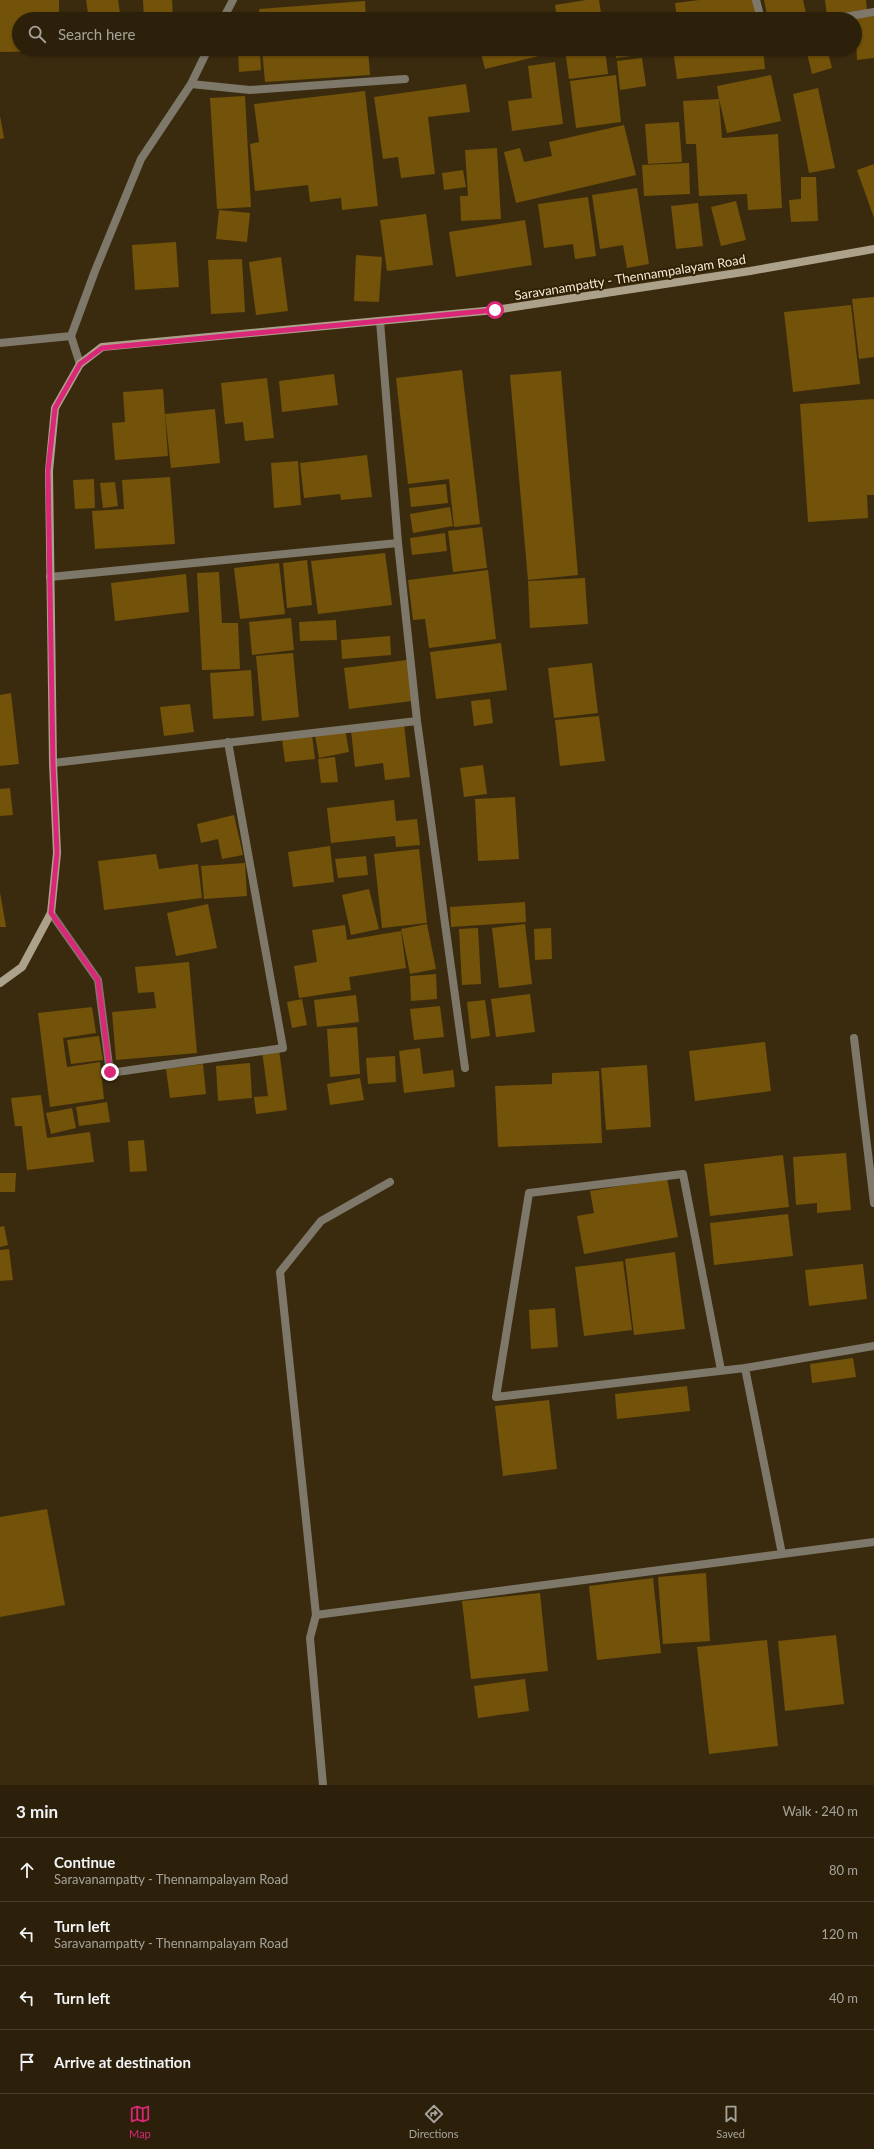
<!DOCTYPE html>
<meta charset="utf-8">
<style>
body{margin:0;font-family:Lato,sans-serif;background:#342813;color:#f1f3f6}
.stop{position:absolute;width:12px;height:12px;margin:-9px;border:3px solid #db2777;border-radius:50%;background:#fff}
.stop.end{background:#db2777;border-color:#fff;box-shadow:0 1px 4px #0008}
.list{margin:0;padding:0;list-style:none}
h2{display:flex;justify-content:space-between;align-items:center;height:52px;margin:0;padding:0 16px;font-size:17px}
h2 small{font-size:13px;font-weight:400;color:#a6a39c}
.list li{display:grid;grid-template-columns:26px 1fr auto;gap:12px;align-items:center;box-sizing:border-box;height:64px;padding:0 16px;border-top:1px solid #483e2b}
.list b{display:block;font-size:15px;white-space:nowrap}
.list p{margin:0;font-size:13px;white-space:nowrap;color:#a6a39c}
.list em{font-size:13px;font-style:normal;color:#a6a39c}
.icon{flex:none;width:22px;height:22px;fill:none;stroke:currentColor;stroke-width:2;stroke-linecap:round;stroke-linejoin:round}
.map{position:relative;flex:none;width:874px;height:1785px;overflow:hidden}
.search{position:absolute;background:#2c200a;box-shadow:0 1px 3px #0004;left:12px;right:12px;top:12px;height:44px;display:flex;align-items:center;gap:10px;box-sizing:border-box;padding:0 14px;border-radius:22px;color:#a6a39c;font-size:15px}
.sheet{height:308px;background:#2c200a}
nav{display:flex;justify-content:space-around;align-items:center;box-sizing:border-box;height:56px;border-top:1px solid #483e2b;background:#2c200a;font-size:11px;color:#a6a39c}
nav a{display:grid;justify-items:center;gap:2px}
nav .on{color:#db2777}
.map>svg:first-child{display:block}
.building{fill:#735209}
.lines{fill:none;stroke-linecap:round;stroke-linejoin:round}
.street{stroke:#7e786a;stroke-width:8}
.secondary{stroke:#aca18b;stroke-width:8}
.route{stroke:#db2777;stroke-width:5}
.labels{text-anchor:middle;stroke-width:4;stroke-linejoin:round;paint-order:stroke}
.street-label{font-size:13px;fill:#f4eada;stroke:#312204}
</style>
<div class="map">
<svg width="874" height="1785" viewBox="0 0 874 1785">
<rect width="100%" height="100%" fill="#3b2b0e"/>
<path class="building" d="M0,0H59V19H19V49H60V51L0,52Z
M86,0H118L121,19H89Z
M143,0H172L173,19H144Z
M586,0H599L602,19H557L555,5Z
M699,0H754L756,19H677L675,3Z
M764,0H803L806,13L778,19H768Z
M825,0H866L867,10L827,16Z
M365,1L366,19H260L259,9Z
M487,12L489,19H461V18Z
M665,12L666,19H618V18Z
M874,16V58L857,60L855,18Z
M262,49H368L370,75L265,82Z
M454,49H473V50L455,54Z
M480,49H546L547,54L485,69Z
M576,49H605L608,74L569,79L565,50Z
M615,49H670V51L616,58Z
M673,49H763L765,69L677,79Z
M770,49H788L772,54Z
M806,49H827L832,68L812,74Z
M260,52L261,70L239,72L238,53Z
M642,58L646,86L620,90L617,61Z
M555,62L563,124L512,131L508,101L532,98L528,66Z
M616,75L621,122L576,128L570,81Z
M771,75L781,121L727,133L719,99L722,138L778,134L782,208L748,210L747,194L699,196L696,144H686L683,101L719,99L717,86Z
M466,84L470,112L428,117L435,174L401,178L398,157L383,159L374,97Z
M818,88L835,168L809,173L793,94Z
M365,91L378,206L342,210L341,198L310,202L308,185L255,191L250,144L259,142L254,104Z
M245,96L251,207L217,209L210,98Z
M0,116L4,138L0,139Z
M679,122L682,162L648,164L645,124Z
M624,125L636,175L516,203L504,152L520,148L524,162L552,156L549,142Z
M497,148L501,219L461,221L460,196H468L465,150Z
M689,163L690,194L644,196L642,165Z
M874,164V218L857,170Z
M463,170L466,187L444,190L442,173Z
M801,177H816L818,221L791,222L789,200L801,199Z
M637,188L649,264L627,268L623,245L600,249L592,195Z
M588,197L596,256L575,259L573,244L544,248L538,204Z
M736,201L746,240L721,246L711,207Z
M698,203L703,246L676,249L671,206Z
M219,210L250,213L247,242L216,239Z
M426,214L433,265L387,271L380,220Z
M525,220L532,265L456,277L449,232Z
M176,242L179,287L135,290L132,245Z
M356,255L382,257L379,302L354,301Z
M281,257L288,311L256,315L249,262Z
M242,259L245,312L211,314L208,260Z
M874,297V357L859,359L852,299Z
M851,305L860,384L793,392L784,312Z
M462,370L480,524L454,527L449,479L408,484L396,378Z
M561,371L578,575L528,580L510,375Z
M334,374L338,405L282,412L279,381Z
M267,378L274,438L245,441L243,422L225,424L221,383Z
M163,389L168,456L115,460L112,423L125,422L123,392Z
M874,399V495H867L868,518L808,522L800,404Z
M215,409L220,463L171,468L165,414Z
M367,455L372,497L341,500L340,494L304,498L300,463Z
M298,461L301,505L274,508L271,463Z
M170,477L175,544L95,549L92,511L124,509L122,480Z
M94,479L95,508L75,509L73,480Z
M115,482L118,506L103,508L100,483Z
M446,484L448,503L411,507L409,488Z
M450,507L453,526L413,533L410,514Z
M482,527L487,568L453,572L448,531Z
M445,533L447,551L412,555L410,538Z
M385,553L392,605L318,614L311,561Z
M307,560L312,605L287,608L283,563Z
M279,563L285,614L240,619L234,568Z
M488,570L496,639L429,648L425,619L413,620L408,580Z
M219,572L222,623H238L240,669L202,670L197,573Z
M186,574L189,612L115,621L111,583Z
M585,578L588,624L530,628L528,581Z
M291,618L294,650L252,655L249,622Z
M336,620L337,640L300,641L299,622Z
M390,636L391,655L342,659L341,640Z
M501,643L507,690L436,699L430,652Z
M293,653L299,717L262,721L256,656Z
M407,660L412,701L349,709L344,668Z
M592,663L598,713L554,718L548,668Z
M251,670L254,716L213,719L210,673Z
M11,693L19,764L0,766V695Z
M490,699L493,723L474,726L471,701Z
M190,704L194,732L164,736L160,707Z
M599,716L605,761L560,766L555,720Z
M404,724L410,777L385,780L383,763L355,767L351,730Z
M345,729L349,752L319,758L315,735Z
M312,735L315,759L285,762L282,739Z
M335,757L338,782L321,783L318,759Z
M483,765L487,794L464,797L460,768Z
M10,788L13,815L0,816V789Z
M515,797L519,859L478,861L475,799Z
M394,800L396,821L417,819L420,845L396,847L395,836L331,843L327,808Z
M234,815L243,855L222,859L218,839L201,843L197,824Z
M330,846L334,882L293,887L288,852Z
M419,849L427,923L382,928L374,854Z
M156,854L159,869L198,864L202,898L104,910L98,861Z
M366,856L368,875L338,878L335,859Z
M245,863L247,896L204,899L201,866Z
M369,889L379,929L351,935L342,895Z
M0,892L6,927H0Z
M525,902L526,922L451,927L450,907Z
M208,904L217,948L176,956L167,913Z
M427,924L436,969L410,974L401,929Z
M525,924L532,984L499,988L492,928Z
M345,925L347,940L401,931L406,968L349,977L351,990L299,998L294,966L317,962L312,930Z
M478,928L481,984L462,985L459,929Z
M551,928L552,959L535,960L534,929Z
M189,962L197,1053L116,1060L112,1012L156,1008L154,992L138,993L135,967Z
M436,974L437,999L411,1001L410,976Z
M530,994L535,1032L496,1037L491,999Z
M356,995L359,1022L317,1027L314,1000Z
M302,999L307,1025L292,1028L287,1002Z
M485,1000L490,1036L471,1039L467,1002Z
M440,1006L444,1037L414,1040L410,1009Z
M92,1007L96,1033L63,1038L67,1067L100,1062L104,1099L50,1107L38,1013Z
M357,1027L360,1074L330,1077L327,1029Z
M99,1036L103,1060L71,1064L67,1040Z
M765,1042L771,1091L695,1101L689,1051Z
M420,1048L423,1074L453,1070L455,1087L404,1093L399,1051Z
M279,1049L287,1110L256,1114L254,1097L268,1096L262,1051Z
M395,1056L396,1082L368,1084L366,1058Z
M250,1063L252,1098L218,1101L216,1066Z
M203,1064L206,1094L170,1098L166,1069Z
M647,1065L651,1127L606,1130L601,1068Z
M599,1071L602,1143L498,1147L495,1086L552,1084V1073Z
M360,1078L364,1100L330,1105L327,1084Z
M41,1095L47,1138L90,1132L94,1162L27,1170L22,1126H15L11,1098Z
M107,1102L110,1122L79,1126L76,1107Z
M72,1108L76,1128L51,1134L46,1113Z
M144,1140L147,1171L130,1172L128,1141Z
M846,1153L851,1210L817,1213V1203L796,1205L793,1157Z
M783,1155L789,1207L710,1216L704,1164Z
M0,1173H16L15,1192H0Z
M667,1178L678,1237L584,1254L577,1216L594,1213L590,1191Z
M788,1214L793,1256L714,1265L710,1223Z
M4,1226L8,1245L0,1247V1227Z
M9,1249L13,1280L0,1281V1250Z
M675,1252L685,1329L634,1335L625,1259Z
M623,1261L632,1330L584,1336L575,1267Z
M863,1264L867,1299L809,1306L805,1270Z
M555,1308L558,1347L531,1349L529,1310Z
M853,1358L856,1377L812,1383L810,1364Z
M687,1386L690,1411L617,1419L615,1394Z
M549,1400L557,1469L503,1476L495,1406Z
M47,1509L65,1605L0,1617V1517Z
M706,1573L710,1641L663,1644L658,1577Z
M653,1578L661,1653L597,1660L589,1586Z
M540,1593L548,1671L471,1679L462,1601Z
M836,1635L844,1704L785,1711L778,1641Z
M767,1640L778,1746L709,1754L697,1647Z
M525,1679L529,1711L478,1718L474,1686Z"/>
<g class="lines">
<path class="street" d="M756,0L761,19
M223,19L233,0
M832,19L874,12
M191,84L250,90L405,79
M380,321L398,543L417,721L465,1068
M0,343L71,336
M80,364L71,336L95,271L141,159L191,84L208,49
M50,577L398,543
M53,763L417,721
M51,913L98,980L110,1073L283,1048L228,742
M854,1038L874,1203
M745,1368L874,1346
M721,1370L683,1174L529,1193L496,1397L745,1368L782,1554
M316,1615L280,1272L321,1221L390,1182
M323,1785L310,1638L316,1615L874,1542"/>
<path class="secondary" d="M0,983L22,967L51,913L57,853L53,763L49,471L55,408L80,364L102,347L495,310L750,271L874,249"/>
</g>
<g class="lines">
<path class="route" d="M110,1072L98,980L51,913L57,853L53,763L48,471L55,408L80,364L102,348L495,310"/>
</g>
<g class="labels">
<g class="street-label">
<text transform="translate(630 277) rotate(-9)" y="5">Saravanampatty - Thennampalayam Road</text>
</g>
</g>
</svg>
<div class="stop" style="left:495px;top:310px"></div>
<div class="stop end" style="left:110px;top:1072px"></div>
<div class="search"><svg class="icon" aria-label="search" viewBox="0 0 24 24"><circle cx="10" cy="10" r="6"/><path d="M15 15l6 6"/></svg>Search here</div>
</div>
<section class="sheet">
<h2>3 min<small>Walk · 240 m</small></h2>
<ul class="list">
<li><svg class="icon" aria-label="ahead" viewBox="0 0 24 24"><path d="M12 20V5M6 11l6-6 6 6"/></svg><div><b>Continue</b><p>Saravanampatty - Thennampalayam Road</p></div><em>80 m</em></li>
<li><svg class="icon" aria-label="left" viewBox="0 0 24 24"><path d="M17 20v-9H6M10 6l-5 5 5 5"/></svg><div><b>Turn left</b><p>Saravanampatty - Thennampalayam Road</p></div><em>120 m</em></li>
<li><svg class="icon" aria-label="left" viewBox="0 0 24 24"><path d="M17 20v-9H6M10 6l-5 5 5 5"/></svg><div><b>Turn left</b></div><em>40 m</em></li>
<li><svg class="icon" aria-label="arrive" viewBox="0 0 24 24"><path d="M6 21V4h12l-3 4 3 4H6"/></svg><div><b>Arrive at destination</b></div></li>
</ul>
</section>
<nav>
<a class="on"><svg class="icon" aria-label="map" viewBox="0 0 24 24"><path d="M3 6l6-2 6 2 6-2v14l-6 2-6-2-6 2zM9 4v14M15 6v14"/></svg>Map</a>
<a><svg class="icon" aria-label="directions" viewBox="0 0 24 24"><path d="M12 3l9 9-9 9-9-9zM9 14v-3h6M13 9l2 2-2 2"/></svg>Directions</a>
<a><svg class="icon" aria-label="saved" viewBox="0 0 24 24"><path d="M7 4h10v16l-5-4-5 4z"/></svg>Saved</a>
</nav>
